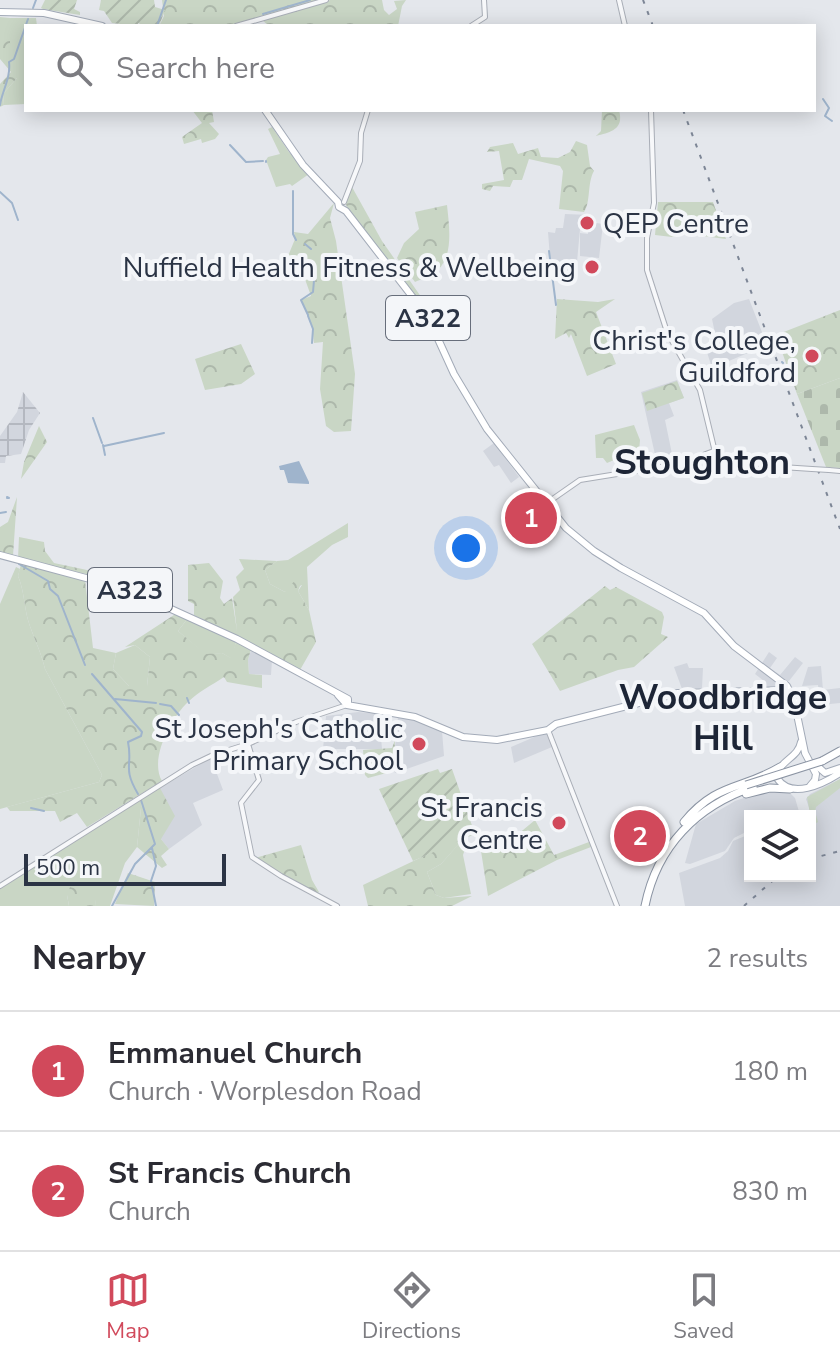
<!DOCTYPE html>
<meta charset="utf-8">
<style>
body{margin:0;font-family:"Nunito Sans",sans-serif;background:#f7f7f7;color:#2b2b33}
.controls{position:absolute;right:24px;bottom:24px;display:grid;overflow:hidden;border-radius:0px;box-shadow:0 4px 20px #0003}
.controls button{width:72px;height:72px;display:grid;place-items:center;padding:0;border:0;border-bottom:2px solid #e1e1e2;background:#fff;color:#2b2b33;font:40px sans-serif}
.scale{position:absolute;left:24px;bottom:20px;width:202px;box-sizing:border-box;padding-left:8px;border:4px solid #2b3445;border-top:0;font-size:22px;line-height:28px;white-space:nowrap;color:#2b3445;-webkit-text-stroke:6px #f4f6f9;paint-order:stroke}
.you{position:absolute;left:466px;top:548px;width:28px;height:28px;margin:-20px;border:6px solid #fff;border-radius:50%;background:#1a73e8;box-shadow:0 0 0 12px #1a73e833}
.badge{display:grid;place-items:center;width:52px;height:52px;border-radius:50%;background:#d1495b;color:#fff;font-size:26px;font-weight:700}
.pin{position:absolute;translate:-50% -50%;border:4px solid #fff;box-shadow:0 2px 8px #0006}
.list{margin:0;padding:0;list-style:none}
h2{display:flex;justify-content:space-between;align-items:center;height:104px;margin:0;padding:0 32px;font-size:34px}
h2 small{font-size:26px;font-weight:400;color:#7c7c81}
.list li{display:grid;grid-template-columns:52px 1fr auto;gap:24px;align-items:center;box-sizing:border-box;height:120px;padding:0 32px;border-top:2px solid #e1e1e2}
.list b{display:block;font-size:30px;white-space:nowrap}
.list p{margin:0;font-size:26px;white-space:nowrap;color:#7c7c81}
.list em{font-size:26px;font-style:normal;color:#7c7c81}
.icon{flex:none;width:44px;height:44px;fill:none;stroke:currentColor;stroke-width:2;stroke-linecap:round;stroke-linejoin:round}
.map{position:relative;flex:none;width:840px;height:906px;overflow:hidden}
.search{position:absolute;background:#fff;box-shadow:0 4px 20px #0003;left:24px;right:24px;top:24px;height:88px;display:flex;align-items:center;gap:20px;box-sizing:border-box;padding:0 28px;border-radius:0px;color:#7c7c81;font-size:30px}
.sheet{height:344px;background:#fff}
nav{display:flex;justify-content:space-around;align-items:center;box-sizing:border-box;height:112px;border-top:2px solid #e1e1e2;background:#fff;font-size:22px;color:#7c7c81}
nav a{display:grid;justify-items:center;gap:4px}
nav .on{color:#d1495b}
.map>svg:first-child{display:block}
.built{fill:#d2d6de}
.industrial{fill:url(#industrial-grid)}
.grass{fill:#c9d6c5}
.forest{fill:url(#forest-crowns)}
.cemetery{fill:url(#cemetery-stones)}
.garden{fill:url(#garden-furrows)}
.water{fill:#9fb4cc}
.lines{fill:none;stroke-linecap:round;stroke-linejoin:round}
.stream{stroke:#9fb4cc;stroke-width:2}
.minor-casing{stroke:#a9aeb7;stroke-width:6}
.major-casing{stroke:#a3abb8;stroke-width:8}
.highway-casing{stroke:#8b94a3;stroke-width:9}
.minor{stroke:#f7f8fa;stroke-width:4}
.major{stroke:#fff;stroke-width:6}
.highway{stroke:#fff;stroke-width:7}
.rail{stroke:#7d8696;stroke-width:2;stroke-dasharray:4 8;stroke-linecap:butt}
.minor-bridge-casing{stroke:#a9aeb7;stroke-width:6;stroke-linecap:butt}
.highway-bridge-casing{stroke:#8b94a3;stroke-width:9;stroke-linecap:butt}
.minor-bridge{stroke:#f7f8fa;stroke-width:4}
.highway-bridge{stroke:#fff;stroke-width:7}
.poi-dot{fill:#d1495b;stroke:#f4f6f9;stroke-width:3}
.labels{text-anchor:middle;stroke-width:8;stroke-linejoin:round;paint-order:stroke}
.shield{fill:#f4f6f9;stroke:#676e7b;stroke-width:2}
.shield-label{font-size:26px;font-weight:bold;fill:#2b3445}
.poi-label{font-size:28px;fill:#2b3445;stroke:#f4f6f9;text-anchor:end}
.district-label{font-size:36px;font-weight:bold;fill:#1d2536;stroke:#f4f6f9}
</style>
<div class="map">
<svg width="840" height="906" viewBox="0 0 840 906">
<defs>
<pattern id="industrial-grid" width="8" height="8" patternUnits="userSpaceOnUse" patternTransform="scale(2)"><rect width="8" height="8" fill="#d2d6de"/><path d="M0 4h8M4 0v8" fill="none" stroke="#b4b8c0"/></pattern>
<pattern id="forest-crowns" width="20" height="18" patternUnits="userSpaceOnUse" patternTransform="scale(2)"><rect width="20" height="18" fill="#c9d6c5"/><path d="M2 6a3 3 0 1 1 6 0M12 15a3 3 0 1 1 6 0" fill="none" stroke="#adb8ab"/></pattern>
<pattern id="cemetery-stones" width="16" height="16" patternUnits="userSpaceOnUse" patternTransform="scale(2)"><rect width="16" height="16" fill="#c9d6c5"/><path d="M2 7V4a2 2 0 0 1 4 0v3zM10 15v-3a2 2 0 0 1 4 0v3z" fill="#adb8ab"/></pattern>
<pattern id="garden-furrows" width="10" height="10" patternUnits="userSpaceOnUse" patternTransform="scale(2)"><rect width="10" height="10" fill="#c9d6c5"/><path d="M-1 1l2-2M0 10L10 0M9 11l2-2" fill="none" stroke="#adb8ab"/></pattern>
</defs>
<rect width="100%" height="100%" fill="#e4e7ec"/>
<path class="built" d="M565,214L590,215V222L603,224L599,258L580,256V233L588,234V229H580L576,273L551,271L548,232L555,233L556,228H563Z
M749,299L767,345L712,368L705,346L716,338L712,319L734,303Z
M677,380L684,398L669,403L674,416L665,420L672,454L656,459L641,392Z
M494,443L519,477L511,483L499,465L494,467L483,451Z
M251,650L272,660L271,675L249,674L248,660Z
M769,652L777,658L770,668L780,675L795,657L803,663L789,681L774,688H764V681L755,674Z
M687,663L689,668H703L702,688L682,689L674,667Z
M821,666L823,690L840,688V703L820,705L818,685L802,686L808,667Z
M358,712L379,714L382,749H323L326,716Z
M398,717L420,722L442,731L444,756L395,773L393,768Z
M546,732L552,747L514,763L511,747Z
M211,758L223,790L193,803L202,825L169,849L161,839L160,788Z
M840,779V906H685L679,873L720,858L728,851L733,841L750,834V876H810V832L813,819L806,799L810,794Z
M759,793H790L795,798L800,815L750,816V830L734,838L725,851L690,864L685,863L696,824L735,801Z"/>
<path class="industrial" d="M23,392L40,413L29,430L21,454L6,456L5,463H0V436L17,412Z"/>
<path class="grass" d="M10,18H36L37,26H26V104L4,105L3,94L17,78L10,44Z
M272,127L289,152L309,174L292,186L290,184L276,187L266,160L268,157L280,154L268,129Z
M348,523V537L332,545L307,567L309,610L298,591L302,585L285,592L270,584L265,570L277,561L288,560Z
M16,567L20,569L18,576C24,590 24,605 28,620C33,637 41,651 45,669L102,775L99,782L0,809V604Z
M188,618L236,642L232,659L222,653L206,655L178,631Z
M135,645L150,657L147,686H129L113,669L116,653Z
M840,779V788L816,807L815,811L818,822L812,825L807,797Z
M142,798L137,847L125,863L110,906H96L94,893L67,895L69,906H0V888Z
M462,840L467,843L463,855L471,894L444,898L436,895L427,872L441,864Z"/>
<path class="forest" d="M162,0H320L230,26H159L164,16Z
M330,0H382L384,10L389,15L397,9L394,1L406,0L402,6L398,26H269L262,20Z
M0,17L10,18V43L19,54L17,78L3,94L4,105L0,107V84L11,72L0,59Z
M192,110H212L214,122L209,123L219,134L215,139L202,143L201,139L184,144L182,137L202,123Z
M602,110H619C624,129 612,132 596,136L601,131Z
M576,141L587,145L590,166L594,171C587,183 591,202 584,212L559,209L563,171L560,166L529,159L522,180H513L510,187L493,186L490,191L482,189V184L504,180L499,151L487,152L490,147L513,143L518,154L538,148L541,157L558,158L570,152Z
M352,187L382,241L431,311L426,312L348,211L346,204Z
M658,202H713L726,239L687,234L672,237L655,235Z
M334,203L330,218L336,241L355,374L351,431L334,432L326,426L320,389L323,342L314,343L312,325L301,300L311,296L301,268L293,271L286,261L295,239L294,232L308,234Z
M447,205C449,225 454,254 438,270C432,276 422,279 415,282L397,258L404,243L419,229L415,212Z
M557,299L598,302L615,299L596,312L616,364L587,376L571,334L569,338L566,333L555,339Z
M840,310V378L797,394L776,335Z
M241,344L255,374L241,384L205,390L195,359Z
M677,381L684,398L647,411L642,393Z
M634,425L640,440L639,452L622,456L623,464L616,466L614,460L607,463L603,458H596L595,435Z
M39,426L47,442L21,479L24,462Z
M17,497L13,556L0,552V527L8,522Z
M19,537L44,542L45,551L54,563L134,580L135,589L120,582L18,558Z
M239,559L277,561L265,570L270,584L285,592L296,579L302,581L298,591L309,610L316,642L300,670L194,615V604L188,601V565L209,563L223,581L220,598L224,604L232,598L237,631L233,597L240,590L236,577L244,569Z
M21,564L85,580L93,648L116,653L113,669L129,686H147L150,657L135,645L125,647L177,613L188,618L178,631L206,654L222,653L231,658L236,642L251,649L248,660L249,674L262,675V688L227,682L224,677C212,685 198,692 188,702C171,718 149,759 162,781L87,827L77,813L60,822L55,811H10L7,807L99,782L102,775L45,669C41,651 33,637 28,620C24,605 24,590 18,576Z
M605,586L610,590L616,587L662,612L664,617L661,634L668,637L634,667L618,670L560,691L532,644Z
M395,740L394,771L368,778L365,775L363,750L392,748Z
M160,788L175,816L161,839L169,849L161,856L167,865L162,868L137,847L142,798Z
M535,820L554,855L589,842L591,847L557,860L488,896L481,851L517,835Z
M466,836L441,864L427,872L436,895L444,898L472,896L452,906H368L363,885Z
M301,845L312,880L319,892L315,894L255,858Z
M128,873L155,882L154,906L115,904Z
M70,887L95,893L96,906H69L67,895Z"/>
<path class="cemetery" d="M840,378V468L826,467L797,394Z"/>
<path class="garden" d="M45,0H77L74,9L80,12V15L43,9L41,8Z
M101,0H154L155,7L165,10L159,26H145L138,23V26L112,23L104,11L99,10Z
M438,769L440,773L452,769L475,834L413,861L379,789Z"/>
<path class="water" d="M299,461L309,482V484L288,483L284,470H280L279,466Z"/>
<g class="lines">
<path class="stream" d="M33,8L36,0
M263,14L310,0
M157,26L166,0
M823,99L829,108L825,116L832,121
M0,105C2,91 11,78 9,62L14,59L28,19
M230,145L246,162L263,161
M266,161V162
M293,191V234L296,240
M0,192L12,203L18,220
M305,244L311,249
M549,251L556,305
M308,315L301,300L313,292L315,269
M308,316L313,329L312,343
M782,362L783,363
M93,418L102,443
M103,445L105,455
M104,446L164,433
M7,498H9L7,497
M0,513L6,512
M19,564L48,581L50,589L58,596L85,665
M92,674L142,732L141,736L128,742C133,766 122,767 138,794
M187,698L189,703
M115,699L156,703
M160,704L171,706L179,715
M31,808L44,811
M152,848L156,866L151,881L156,906
M112,906L135,864L155,844L141,800"/>
<defs>
<path id="minor" d="M619,0L625,26
M236,26L326,0
M471,26L485,17L484,0
M651,110L654,203L647,238V270L667,332L700,390L715,452
M344,202L360,161L361,133L368,110
M829,470L840,471
M547,503L580,480L679,464L711,452L767,466L812,469
M548,730L617,906
M248,744L259,780L241,803L252,857L281,876L337,906
M0,886L192,765L213,755L248,744L296,722L347,705"/>
<path id="major" d="M0,12L44,13L102,26
M265,110L303,165L338,202L339,207L346,211L428,317L454,374L487,429L566,528L594,551L621,568L704,613L734,646L787,686L794,700L805,753L816,774L815,780L810,786
M0,555L127,589L237,639L348,699V704
M775,692L785,697L794,712
M338,695L347,705L415,717L463,737L497,740L548,730L556,724L678,693L789,690
M801,742C798,759 778,760 777,778C791,800 823,784 840,773
M815,764L825,773L840,768"/>
<path id="highway" d="M822,761L840,751
M746,794L770,788L790,789
M684,822C717,782 742,790 780,767
M645,906C657,846 697,806 753,787"/>
</defs>
<use href="#minor" class="minor-casing"/>
<use href="#major" class="major-casing"/>
<use href="#highway" class="highway-casing"/>
<use href="#minor" class="minor"/>
<use href="#major" class="major"/>
<use href="#highway" class="highway"/>
<path class="rail" d="M643,0L653,26
M683,110L840,529
M810,859L840,851
M744,906L778,876"/>
<defs>
<path id="minor-bridge" d="M812,469L829,470"/>
<path id="highway-bridge" d="M746,785L822,761"/>
</defs>
<use href="#minor-bridge" class="minor-bridge-casing"/>
<use href="#highway-bridge" class="highway-bridge-casing"/>
<use href="#minor-bridge" class="minor-bridge"/>
<use href="#highway-bridge" class="highway-bridge"/>
</g>
<g class="poi-dot">
<circle cx="587" cy="223" r="8"/>
<circle cx="592" cy="267" r="8"/>
<circle cx="812" cy="356" r="8"/>
<circle cx="419" cy="744" r="8"/>
<circle cx="559" cy="823" r="8"/>
</g>
<g class="labels">
<g class="shield">
<rect x="386" y="296" width="84" height="44" rx="6"/>
<rect x="88" y="568" width="84" height="44" rx="6"/>
</g>
<g class="shield-label">
<text x="428" y="327">A322</text>
<text x="130" y="599">A323</text>
</g>
<g class="poi-label">
<text x="603" y="233" text-anchor="start">QEP Centre</text>
<text x="576" y="277">Nuffield Health Fitness &amp; Wellbeing</text>
<text x="796" y="350">Christ's College,<tspan x="796" dy="32">Guildford</tspan></text>
<text x="403" y="738">St Joseph's Catholic<tspan x="403" dy="32">Primary School</tspan></text>
<text x="543" y="817">St Francis<tspan x="543" dy="32">Centre</tspan></text>
</g>
<g class="district-label">
<text x="702" y="474">Stoughton</text>
<text x="723" y="709">Woodbridge<tspan x="723" dy="41">Hill</tspan></text>
</g>
</g>
</svg>
<div class="controls">
<button><svg class="icon" aria-label="layers" viewBox="0 0 24 24"><path d="M12 4l9 5-9 5-9-5zM3 14l9 5 9-5"/></svg></button>
</div>
<div class="scale">500 m</div>
<div class="you"></div>
<div class="pin badge" style="left:531px;top:518px">1</div>
<div class="pin badge" style="left:640px;top:836px">2</div>
<div class="search"><svg class="icon" aria-label="search" viewBox="0 0 24 24"><circle cx="10" cy="10" r="6"/><path d="M15 15l6 6"/></svg>Search here</div>
</div>
<section class="sheet">
<h2>Nearby<small>2 results</small></h2>
<ul class="list">
<li><span class="badge">1</span><div><b>Emmanuel Church</b><p>Church · Worplesdon Road</p></div><em>180 m</em></li>
<li><span class="badge">2</span><div><b>St Francis Church</b><p>Church</p></div><em>830 m</em></li>
</ul>
</section>
<nav>
<a class="on"><svg class="icon" aria-label="map" viewBox="0 0 24 24"><path d="M3 6l6-2 6 2 6-2v14l-6 2-6-2-6 2zM9 4v14M15 6v14"/></svg>Map</a>
<a><svg class="icon" aria-label="directions" viewBox="0 0 24 24"><path d="M12 3l9 9-9 9-9-9zM9 14v-3h6M13 9l2 2-2 2"/></svg>Directions</a>
<a><svg class="icon" aria-label="saved" viewBox="0 0 24 24"><path d="M7 4h10v16l-5-4-5 4z"/></svg>Saved</a>
</nav>
